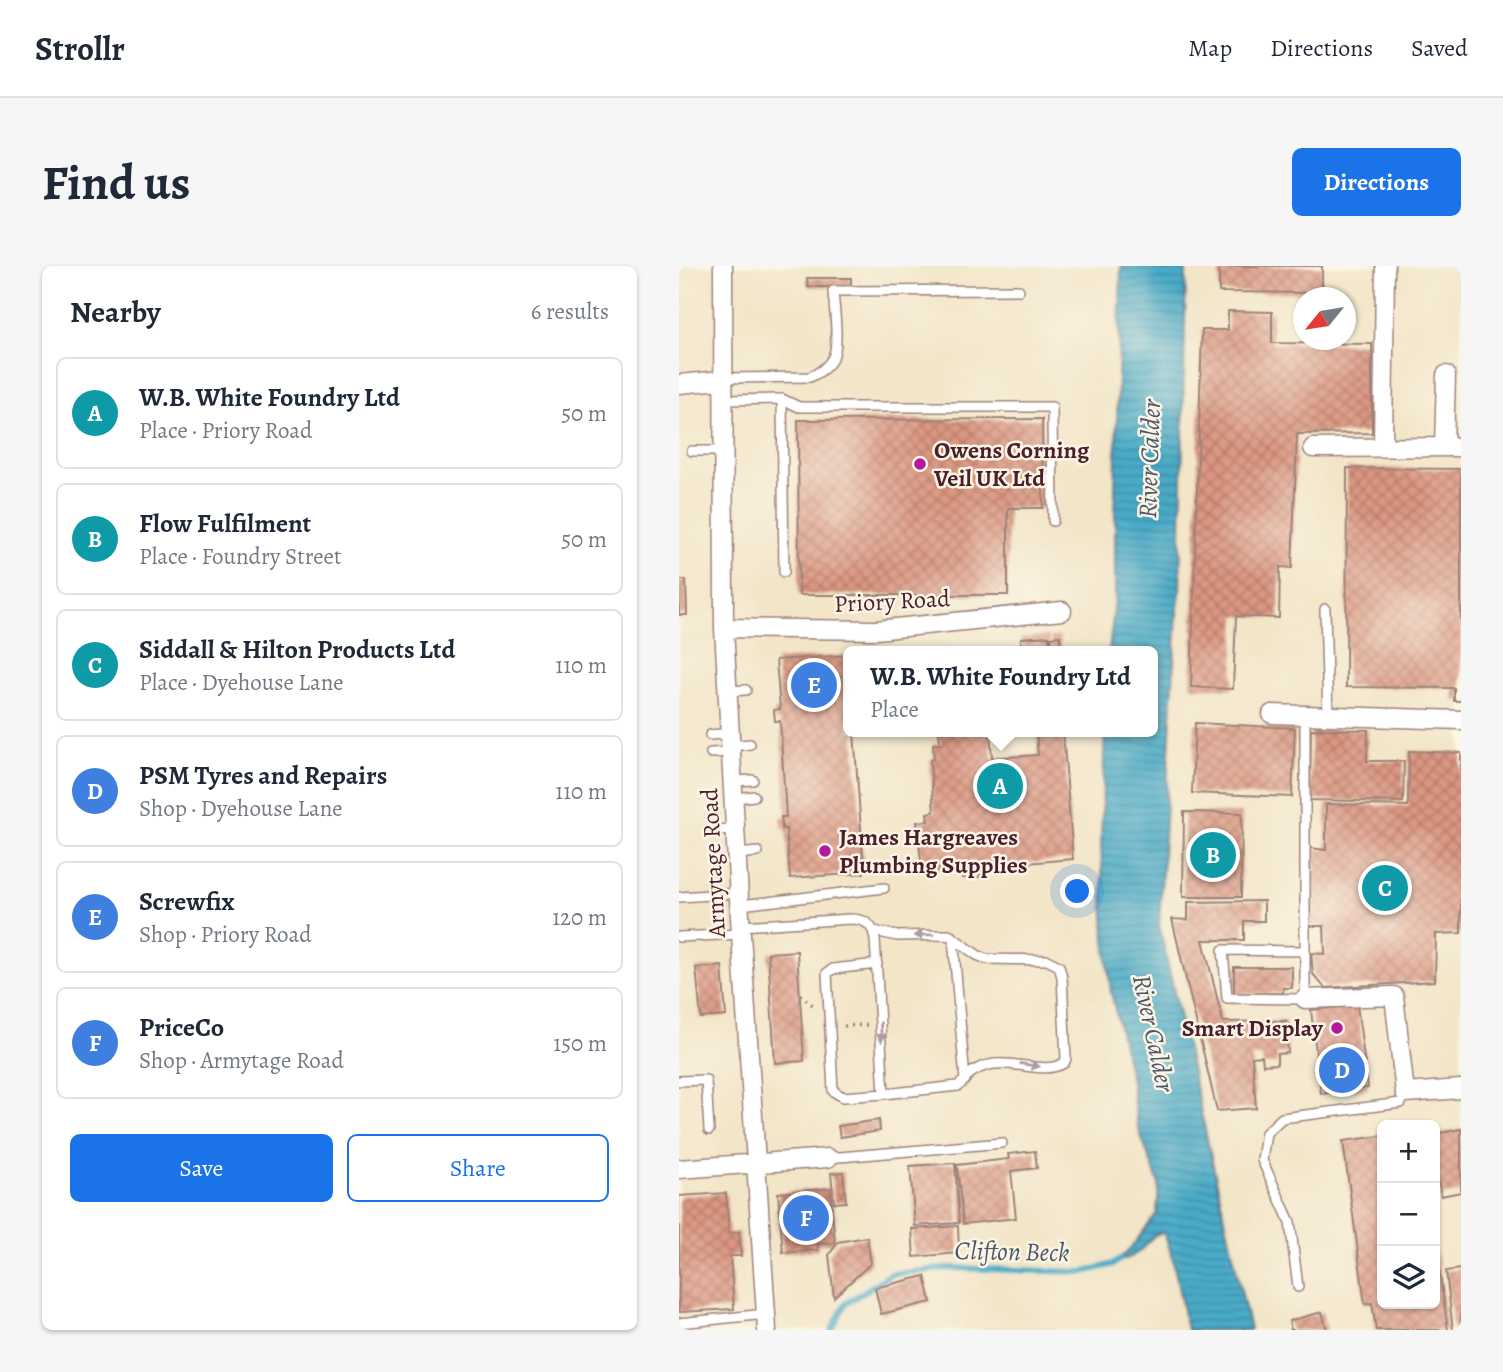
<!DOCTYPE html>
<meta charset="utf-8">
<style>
body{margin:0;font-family:Alegreya,serif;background:#f6f6f7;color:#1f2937}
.controls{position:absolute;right:21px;bottom:21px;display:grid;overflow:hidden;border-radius:10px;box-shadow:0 2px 5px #0004}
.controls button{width:63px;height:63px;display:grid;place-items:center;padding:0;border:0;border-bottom:2px solid #e0e1e3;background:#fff;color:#1f2937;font:35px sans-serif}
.compass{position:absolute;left:614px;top:21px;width:63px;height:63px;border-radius:50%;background:#fff;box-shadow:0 2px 5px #0004;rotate:240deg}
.you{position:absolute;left:399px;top:626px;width:24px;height:24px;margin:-18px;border:5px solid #fff;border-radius:50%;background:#1a73e8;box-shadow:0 0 0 10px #1a73e833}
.badge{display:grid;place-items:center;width:46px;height:46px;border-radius:50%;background:#1a73e8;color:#fff;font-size:23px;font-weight:700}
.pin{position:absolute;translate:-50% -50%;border:4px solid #fff;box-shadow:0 2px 7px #0006}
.popup{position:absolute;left:164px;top:380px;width:315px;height:91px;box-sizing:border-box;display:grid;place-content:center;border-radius:10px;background:#fff;filter:drop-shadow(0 2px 5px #0005);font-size:23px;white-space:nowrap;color:#747a83}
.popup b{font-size:26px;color:#1f2937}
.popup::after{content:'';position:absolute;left:50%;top:100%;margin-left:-14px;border:14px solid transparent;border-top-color:#fff}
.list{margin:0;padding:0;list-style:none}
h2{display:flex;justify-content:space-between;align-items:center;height:91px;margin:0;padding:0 28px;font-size:30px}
h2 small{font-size:23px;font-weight:400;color:#747a83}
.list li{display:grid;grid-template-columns:46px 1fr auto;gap:21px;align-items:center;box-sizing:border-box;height:112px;margin:0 14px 14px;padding:0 14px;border:2px solid #e0e1e3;border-radius:10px}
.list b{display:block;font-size:26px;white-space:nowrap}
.list p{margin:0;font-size:23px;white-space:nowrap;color:#747a83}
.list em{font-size:23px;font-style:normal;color:#747a83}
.actions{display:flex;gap:14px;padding:21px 28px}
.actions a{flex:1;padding:16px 0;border:2px solid #1a73e8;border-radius:10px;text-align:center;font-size:24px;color:#1a73e8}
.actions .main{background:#1a73e8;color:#fff}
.icon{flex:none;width:38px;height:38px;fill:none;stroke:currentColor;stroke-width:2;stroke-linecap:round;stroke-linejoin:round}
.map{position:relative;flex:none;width:782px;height:1064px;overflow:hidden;border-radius:10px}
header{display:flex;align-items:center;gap:42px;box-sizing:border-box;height:98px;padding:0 35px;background:#fff;border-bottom:2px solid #e0e1e3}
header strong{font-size:33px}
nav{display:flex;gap:38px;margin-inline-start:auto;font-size:24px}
.intro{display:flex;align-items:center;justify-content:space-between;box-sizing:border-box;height:168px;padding:0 42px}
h1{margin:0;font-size:49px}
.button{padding:18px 32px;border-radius:10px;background:#1a73e8;color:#fff;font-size:24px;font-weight:700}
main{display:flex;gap:42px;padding:0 42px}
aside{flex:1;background:#fff;border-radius:10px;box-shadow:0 2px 5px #0004}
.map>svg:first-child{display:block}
.water{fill:url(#water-rules);stroke:#4a657a;stroke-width:2}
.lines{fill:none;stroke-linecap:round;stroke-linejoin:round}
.stream{stroke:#49abc8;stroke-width:6}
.building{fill:url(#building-cross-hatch)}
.lane-casing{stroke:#9e827a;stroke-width:12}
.street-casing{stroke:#9e827a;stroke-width:21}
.path{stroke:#9e827a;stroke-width:3.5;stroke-dasharray:2 5;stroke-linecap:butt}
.lane{stroke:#fff;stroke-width:9}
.street{stroke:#fff;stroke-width:18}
.oneway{fill:#ae9aa0}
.poi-dot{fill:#b5179e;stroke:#fcf5e5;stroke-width:2.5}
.labels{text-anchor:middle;stroke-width:5;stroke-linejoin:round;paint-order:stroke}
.poi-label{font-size:24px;font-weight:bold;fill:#4a1f2b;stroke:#fcf5e5;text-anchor:start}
.street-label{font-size:24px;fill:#4a1f2b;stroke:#fcf5e5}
.water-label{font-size:26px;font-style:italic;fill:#4a576a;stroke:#fcf5e5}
</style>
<header>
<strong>Strollr</strong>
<nav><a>Map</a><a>Directions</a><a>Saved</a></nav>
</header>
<div class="intro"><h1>Find us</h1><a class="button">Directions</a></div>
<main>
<aside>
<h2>Nearby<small>6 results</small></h2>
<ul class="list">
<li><span class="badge" style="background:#0f9aa8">A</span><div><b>W.B. White Foundry Ltd</b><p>Place · Priory Road</p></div><em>50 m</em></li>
<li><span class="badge" style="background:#0f9aa8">B</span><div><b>Flow Fulfilment</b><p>Place · Foundry Street</p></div><em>50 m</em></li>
<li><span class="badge" style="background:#0f9aa8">C</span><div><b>Siddall &amp; Hilton Products Ltd</b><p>Place · Dyehouse Lane</p></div><em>110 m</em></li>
<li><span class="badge" style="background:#3f7fe0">D</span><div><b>PSM Tyres and Repairs</b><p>Shop · Dyehouse Lane</p></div><em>110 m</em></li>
<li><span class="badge" style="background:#3f7fe0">E</span><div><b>Screwfix</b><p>Shop · Priory Road</p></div><em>120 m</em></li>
<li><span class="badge" style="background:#3f7fe0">F</span><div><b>PriceCo</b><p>Shop · Armytage Road</p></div><em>150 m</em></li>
</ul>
<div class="actions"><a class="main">Save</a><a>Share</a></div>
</aside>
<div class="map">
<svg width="782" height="1064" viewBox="0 0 782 1064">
<defs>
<pattern id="water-rules" width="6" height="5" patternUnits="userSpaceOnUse" patternTransform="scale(1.75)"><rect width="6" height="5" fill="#49abc8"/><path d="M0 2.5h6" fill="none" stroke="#3f8ba3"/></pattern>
<pattern id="building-cross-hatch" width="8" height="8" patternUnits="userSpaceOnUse" patternTransform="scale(1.75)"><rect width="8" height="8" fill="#dc9782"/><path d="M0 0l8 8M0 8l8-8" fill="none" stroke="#b47b6b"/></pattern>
</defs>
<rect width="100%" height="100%" fill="#fcf5e5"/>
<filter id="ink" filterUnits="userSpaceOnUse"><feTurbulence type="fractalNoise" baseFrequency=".0143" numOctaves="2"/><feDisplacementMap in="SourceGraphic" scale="14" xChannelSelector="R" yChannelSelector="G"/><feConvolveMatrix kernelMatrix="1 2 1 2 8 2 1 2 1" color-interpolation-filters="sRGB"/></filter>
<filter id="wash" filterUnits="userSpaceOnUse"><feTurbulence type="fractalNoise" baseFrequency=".00686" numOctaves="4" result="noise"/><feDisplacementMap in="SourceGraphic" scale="28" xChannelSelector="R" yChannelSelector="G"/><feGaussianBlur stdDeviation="1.57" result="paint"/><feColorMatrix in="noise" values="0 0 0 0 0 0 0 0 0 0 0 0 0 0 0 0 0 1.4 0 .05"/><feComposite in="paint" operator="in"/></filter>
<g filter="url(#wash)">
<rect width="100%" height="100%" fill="#f2e5c8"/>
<path class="water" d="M442,0H507L501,327L498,348L480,659L571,1064H508L493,990L485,967C473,967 470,976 462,984C454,991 444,994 435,998L451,983L478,947L480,918L459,862L451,810L432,725L426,675L422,577L426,466H473V385H430L436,333V225Z"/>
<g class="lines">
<path class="stream" d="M153,1064L166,1038L212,1008L271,1002L404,1006L435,998L441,993"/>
</g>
<g id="blocks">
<path class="building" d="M540,0H643V27L540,26Z
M128,12H172V21H129Z
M549,45L593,46V77L693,78V167L618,168L613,302L601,301L600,352L557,350L554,423L512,421L523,64H549Z
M363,153L364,242H329V329H120L119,154Z
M668,202L782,203V435H775V422L667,421Z
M0,314H7L8,349H0Z
M370,370L371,379H373L372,371L381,370L382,385H374V383H370L371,385H343L342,372Z
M169,389V466H175L185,607L111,612L107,563H103V557L102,551H107L101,455H96L95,444L101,443L97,394Z
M516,457L616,462L613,531L513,527Z
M632,463L689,464L688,495H725L724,536L631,534Z
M260,466H311L313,492L359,489L357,466H384L394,593L300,601L301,611L284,612L283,602L243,605L238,556L249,555L248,547L255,546L251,494L255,493L254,478H261Z
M730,485L782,487V667L757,668L756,715L646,722L634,708L632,687L646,688L645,660H631V582L647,584V538L729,540Z
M505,546L563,547L562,631H504Z
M585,635V655H565V674H524L544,756L607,755L609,787L598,788V798L584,799L583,790L573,791L577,842L538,845L493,653L509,654V636Z
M118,685L125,795L96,797L89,687Z
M43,700L47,750L22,752L17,702Z
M555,701H613V722H604V727L555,728Z
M678,739L689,822L642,828L632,744Z
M200,854L201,865L161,871L159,860Z
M782,863V926L762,930L756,895V868Z
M703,870V1038H756L757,982L769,1064H697L693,1037L686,1038L664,875Z
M356,885L358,902L332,905L337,952L284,958L278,899L330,893L329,888Z
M276,897L280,957L236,960L231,900Z
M164,906L167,936L155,937L152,907Z
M151,922L156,977L139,978V984L104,987L99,927Z
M47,927L50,967L60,966L62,990H51L55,1043L0,1046V930Z
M279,960L280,987L235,991L233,963Z
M188,971L192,997L155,1031L150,989L159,976Z
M782,1003V1064H774L767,1005Z
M246,1010L252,1036L202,1048L196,1022Z
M643,1046L648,1064H612L610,1055Z"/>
</g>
</g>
<g filter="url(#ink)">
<use href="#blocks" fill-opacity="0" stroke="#9e827a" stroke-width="2"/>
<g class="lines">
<defs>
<path id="lane" d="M43,112L131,111C140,107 148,102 153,93C161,80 155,41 154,25L340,24
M103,133L120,141H373L374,255
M43,134L103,133L105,306
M13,185H44
M646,343L649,450
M49,425L67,424
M626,449V733L548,732L544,684L626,685
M31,469L51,467
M52,480L71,478
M32,487L53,486
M55,515L74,514
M56,532L75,530
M37,564L58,563
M59,588L79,586
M0,631L61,627
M62,639L205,622
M62,660L171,653C186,653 194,658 196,673L205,828L279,820L286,814L274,671
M195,665L218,670L270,669L298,689L307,693L368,694L380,700L383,711L387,793L385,797C358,813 319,781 287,811
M0,671L62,668
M198,698L154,703L148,707L154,825L164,831L205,828
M0,815L27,814L30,864
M149,892L323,877
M619,1021L611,956L583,894L587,867L603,852L722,837L726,827
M0,1057L87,1048"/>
<path id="street" d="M44,0L45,362L62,668L88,1064
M0,118L43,114
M704,181L706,0
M765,181L767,109
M634,182L782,181
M45,362L197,364L383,345
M593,448L782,454
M626,733L715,730L726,827L782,823
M0,903L149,892"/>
</defs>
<use href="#lane" class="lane-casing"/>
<use href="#street" class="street-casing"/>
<path class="path" d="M121,729L135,740
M165,760L188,759"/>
<use href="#lane" class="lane"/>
<use href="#street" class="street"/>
</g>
<defs><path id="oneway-solid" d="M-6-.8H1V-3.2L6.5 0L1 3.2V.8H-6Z" transform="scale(1.75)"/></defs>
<g class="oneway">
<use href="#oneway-solid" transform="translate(245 669) rotate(178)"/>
<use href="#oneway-solid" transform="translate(202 766) rotate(87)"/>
<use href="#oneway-solid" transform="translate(351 799) rotate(9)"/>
</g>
</g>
<g class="poi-dot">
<circle cx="241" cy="198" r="7"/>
<circle cx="146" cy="585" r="7"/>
<circle cx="658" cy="762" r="7"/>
</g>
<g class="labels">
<g class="poi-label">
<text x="255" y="192">Owens Corning<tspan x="255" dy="28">Veil UK Ltd</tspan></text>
<text x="160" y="579">James Hargreaves<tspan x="160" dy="28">Plumbing Supplies</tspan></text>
<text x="644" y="770" text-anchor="end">Smart Display</text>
</g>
<g class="street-label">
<text transform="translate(213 335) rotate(-3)" y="8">Priory Road</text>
<text transform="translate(34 597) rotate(-93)" y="8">Armytage Road</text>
</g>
<g class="water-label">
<text transform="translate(470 193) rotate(-88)" y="9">River Calder</text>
<text transform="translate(475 767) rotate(78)" y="9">River Calder</text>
<text transform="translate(333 985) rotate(1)" y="9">Clifton Beck</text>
</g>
</g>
</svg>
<div class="controls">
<button>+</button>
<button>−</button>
<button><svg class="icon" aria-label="layers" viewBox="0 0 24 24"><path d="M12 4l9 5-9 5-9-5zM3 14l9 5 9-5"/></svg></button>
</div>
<svg class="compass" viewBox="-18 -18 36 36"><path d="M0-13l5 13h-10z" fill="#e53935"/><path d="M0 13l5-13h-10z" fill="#747a83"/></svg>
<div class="you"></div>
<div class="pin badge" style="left:321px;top:520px;background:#0f9aa8">A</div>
<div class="popup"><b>W.B. White Foundry Ltd</b>Place</div>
<div class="pin badge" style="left:534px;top:589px;background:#0f9aa8">B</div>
<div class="pin badge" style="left:706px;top:622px;background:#0f9aa8">C</div>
<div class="pin badge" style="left:663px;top:804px;background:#3f7fe0">D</div>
<div class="pin badge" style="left:135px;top:419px;background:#3f7fe0">E</div>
<div class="pin badge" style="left:127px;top:952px;background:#3f7fe0">F</div>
</div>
</main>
